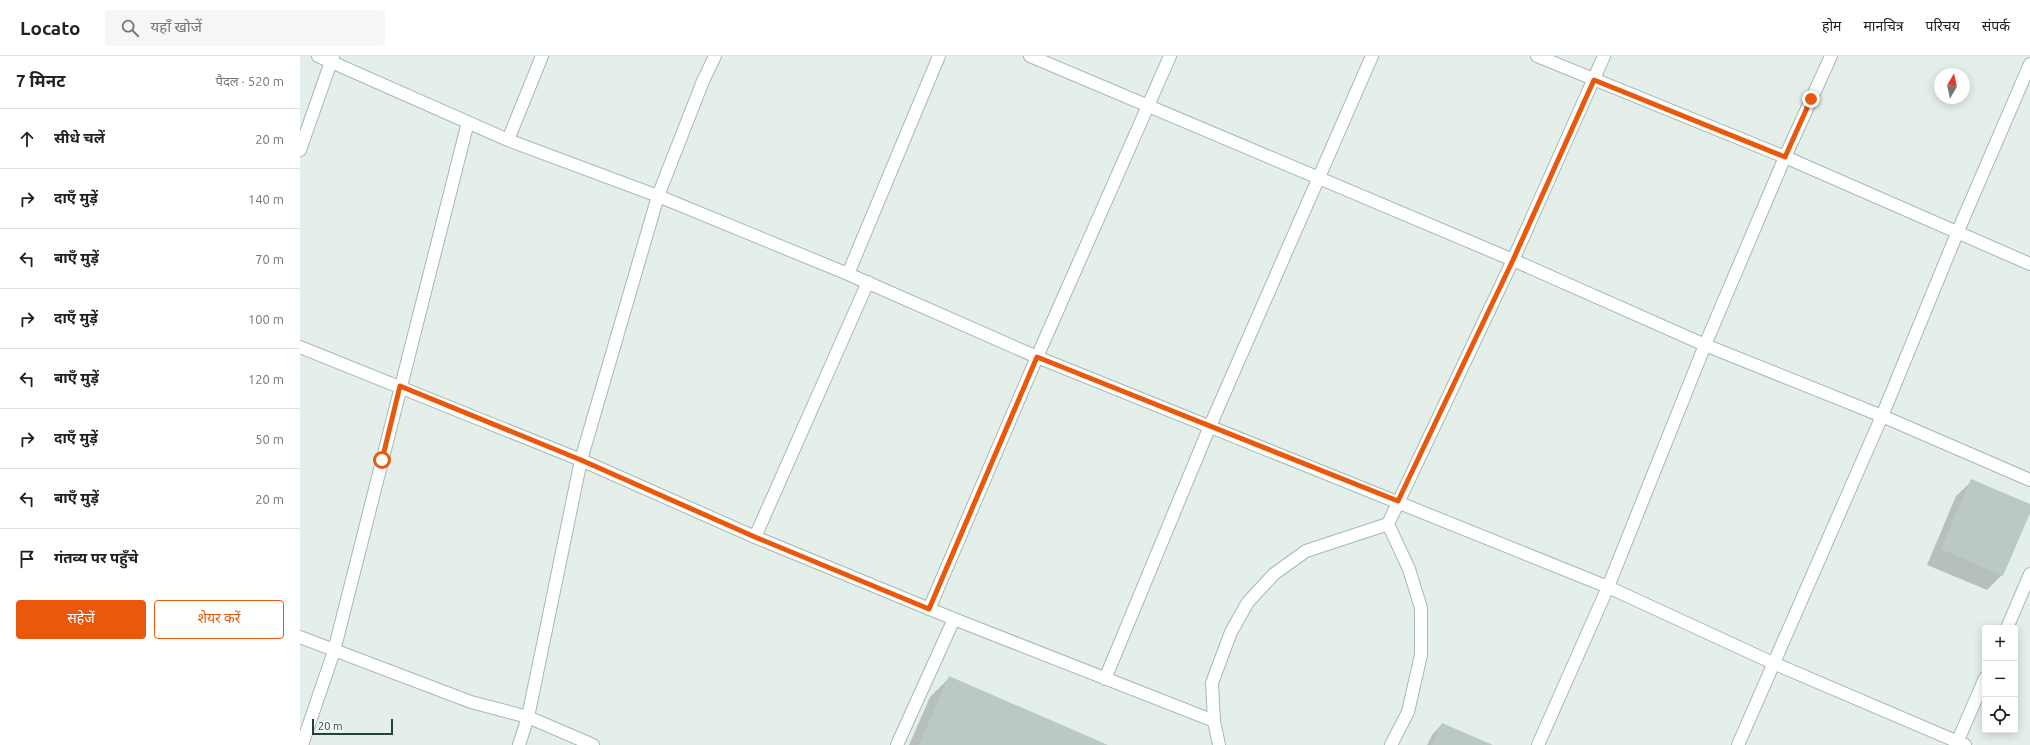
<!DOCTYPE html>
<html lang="hi">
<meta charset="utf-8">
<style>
body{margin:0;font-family:Ubuntu,"Noto Sans Devanagari",sans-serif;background:#f6f6f6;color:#222}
.controls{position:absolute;right:12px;bottom:12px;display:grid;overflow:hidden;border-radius:4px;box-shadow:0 2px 10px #0003}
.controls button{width:36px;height:36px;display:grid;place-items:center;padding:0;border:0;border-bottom:1px solid #e0e0e0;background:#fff;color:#222;font:20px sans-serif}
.compass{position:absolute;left:1634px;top:12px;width:36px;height:36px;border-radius:50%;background:#fff;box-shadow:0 2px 10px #0003;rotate:9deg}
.scale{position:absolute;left:12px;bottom:10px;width:81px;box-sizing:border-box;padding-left:4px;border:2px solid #22423a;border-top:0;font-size:11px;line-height:14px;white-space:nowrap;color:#22423a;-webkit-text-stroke:3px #f6fbf8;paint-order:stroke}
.stop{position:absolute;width:12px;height:12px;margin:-9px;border:3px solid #ea580c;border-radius:50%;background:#fff}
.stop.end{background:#ea580c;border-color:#fff;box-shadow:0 1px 4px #0008}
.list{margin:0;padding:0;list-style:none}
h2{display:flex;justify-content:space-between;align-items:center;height:52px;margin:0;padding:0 16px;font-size:17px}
h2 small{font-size:13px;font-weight:400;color:#767676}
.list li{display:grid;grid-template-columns:26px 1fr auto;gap:12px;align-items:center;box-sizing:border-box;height:60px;padding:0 16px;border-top:1px solid #e0e0e0}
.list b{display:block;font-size:15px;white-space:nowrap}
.list em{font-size:13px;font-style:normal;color:#767676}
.actions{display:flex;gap:8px;padding:12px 16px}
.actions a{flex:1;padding:9px 0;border:1px solid #ea580c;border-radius:4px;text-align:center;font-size:14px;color:#ea580c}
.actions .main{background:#ea580c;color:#fff}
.icon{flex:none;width:22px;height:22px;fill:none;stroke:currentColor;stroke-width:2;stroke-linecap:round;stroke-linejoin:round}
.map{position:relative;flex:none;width:1730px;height:689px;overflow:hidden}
header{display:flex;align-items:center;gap:24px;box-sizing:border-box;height:56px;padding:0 20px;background:#fff;border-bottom:1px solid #e0e0e0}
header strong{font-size:19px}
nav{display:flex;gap:22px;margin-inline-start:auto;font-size:14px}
.search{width:280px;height:36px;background:#f6f6f6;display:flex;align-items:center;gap:10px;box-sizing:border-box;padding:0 14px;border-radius:4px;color:#767676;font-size:15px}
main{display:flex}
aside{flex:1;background:#fff}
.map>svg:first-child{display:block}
</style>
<header>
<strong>Locato</strong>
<div class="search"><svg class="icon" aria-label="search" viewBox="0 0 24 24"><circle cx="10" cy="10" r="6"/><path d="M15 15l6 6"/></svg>यहाँ खोजें</div>
<nav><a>होम</a><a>मानचित्र</a><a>परिचय</a><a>संपर्क</a></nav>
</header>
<main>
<aside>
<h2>7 मिनट<small>पैदल · 520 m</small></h2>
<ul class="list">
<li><svg class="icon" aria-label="ahead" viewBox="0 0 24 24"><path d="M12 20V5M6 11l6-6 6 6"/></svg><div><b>सीधे चलें</b></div><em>20 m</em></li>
<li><svg class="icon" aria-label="right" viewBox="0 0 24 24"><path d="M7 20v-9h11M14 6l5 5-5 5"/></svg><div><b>दाएँ मुड़ें</b></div><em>140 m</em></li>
<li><svg class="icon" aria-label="left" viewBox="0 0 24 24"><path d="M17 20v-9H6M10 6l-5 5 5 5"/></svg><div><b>बाएँ मुड़ें</b></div><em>70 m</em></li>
<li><svg class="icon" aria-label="right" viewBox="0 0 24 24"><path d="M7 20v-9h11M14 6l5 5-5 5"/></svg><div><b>दाएँ मुड़ें</b></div><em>100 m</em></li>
<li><svg class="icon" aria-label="left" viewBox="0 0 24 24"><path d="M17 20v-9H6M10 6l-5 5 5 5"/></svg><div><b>बाएँ मुड़ें</b></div><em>120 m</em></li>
<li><svg class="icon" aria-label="right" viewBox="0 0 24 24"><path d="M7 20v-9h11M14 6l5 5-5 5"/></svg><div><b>दाएँ मुड़ें</b></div><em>50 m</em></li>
<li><svg class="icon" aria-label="left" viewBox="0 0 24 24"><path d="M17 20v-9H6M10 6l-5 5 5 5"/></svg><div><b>बाएँ मुड़ें</b></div><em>20 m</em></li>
<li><svg class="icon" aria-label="arrive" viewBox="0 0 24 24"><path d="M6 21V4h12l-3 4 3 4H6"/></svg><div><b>गंतव्य पर पहुँचे</b></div></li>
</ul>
<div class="actions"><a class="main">सहेजें</a><a>शेयर करें</a></div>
</aside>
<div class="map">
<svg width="1730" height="689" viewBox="0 0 1730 689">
<rect width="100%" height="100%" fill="#e5efea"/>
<!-- shadow -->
<path fill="#0003" d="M1672,425L1730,449V454L1702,519L1687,534L1627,509L1656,440Z
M649,622L806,689H609L630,641Z
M1142,668L1190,689H1127L1132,679Z"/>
<!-- building -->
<path fill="#bacac3" d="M1671,423L1730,448V457L1703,520L1641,493Z
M649,620L808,689H619Z
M1142,667L1193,689H1132Z"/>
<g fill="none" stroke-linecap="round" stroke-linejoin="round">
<defs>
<path id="street" d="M18,0L208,84L358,140L548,218L737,301L1308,531L1473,607L1665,689
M730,0L1213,204L1405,289L1582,360L1730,424
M1237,0L1485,101L1730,208
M208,84L242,0
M0,94L33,0
M548,218L639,0
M0,291L281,404L455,481L654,563L914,665
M455,481L568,226
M629,553L737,301L870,0
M1707,572L1730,518
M0,581L171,646L228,661L293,689
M805,623L910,370L1072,0
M2,689L34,595L168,66
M219,689L228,661L281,404L358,140L403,25L415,0
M597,689L654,563
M1238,689L1308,531L1405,289L1485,101L1531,0
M1438,689L1582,360L1658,175L1730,8
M1656,689L1685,622"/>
<path id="secondary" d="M1088,468L1109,513L1121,552V599L1108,656L1091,689
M919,689L914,665L912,627L931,576L948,546L974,518L1006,495L1088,468L1213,204L1304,0"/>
</defs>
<!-- street casing -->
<use href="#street" stroke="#a7b8b2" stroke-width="14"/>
<!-- secondary casing -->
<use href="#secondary" stroke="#a2bbb3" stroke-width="14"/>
<!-- street -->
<use href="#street" stroke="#fff" stroke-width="12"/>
<!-- secondary -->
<use href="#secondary" stroke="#fff" stroke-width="12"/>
</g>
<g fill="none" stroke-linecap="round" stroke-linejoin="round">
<!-- route -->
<path stroke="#ea580c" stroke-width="5" d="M82,404L100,330L281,404L455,481L629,553L737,301L1098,445L1213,204L1294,24L1485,101L1511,43"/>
</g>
</svg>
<div class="controls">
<button>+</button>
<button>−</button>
<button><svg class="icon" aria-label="locate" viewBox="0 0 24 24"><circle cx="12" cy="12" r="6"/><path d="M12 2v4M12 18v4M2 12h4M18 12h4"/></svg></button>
</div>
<svg class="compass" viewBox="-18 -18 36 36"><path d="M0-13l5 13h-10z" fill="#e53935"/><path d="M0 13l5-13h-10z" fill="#767676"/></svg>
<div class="scale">20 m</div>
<div class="stop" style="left:82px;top:404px"></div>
<div class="stop end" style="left:1511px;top:43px"></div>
</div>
</main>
